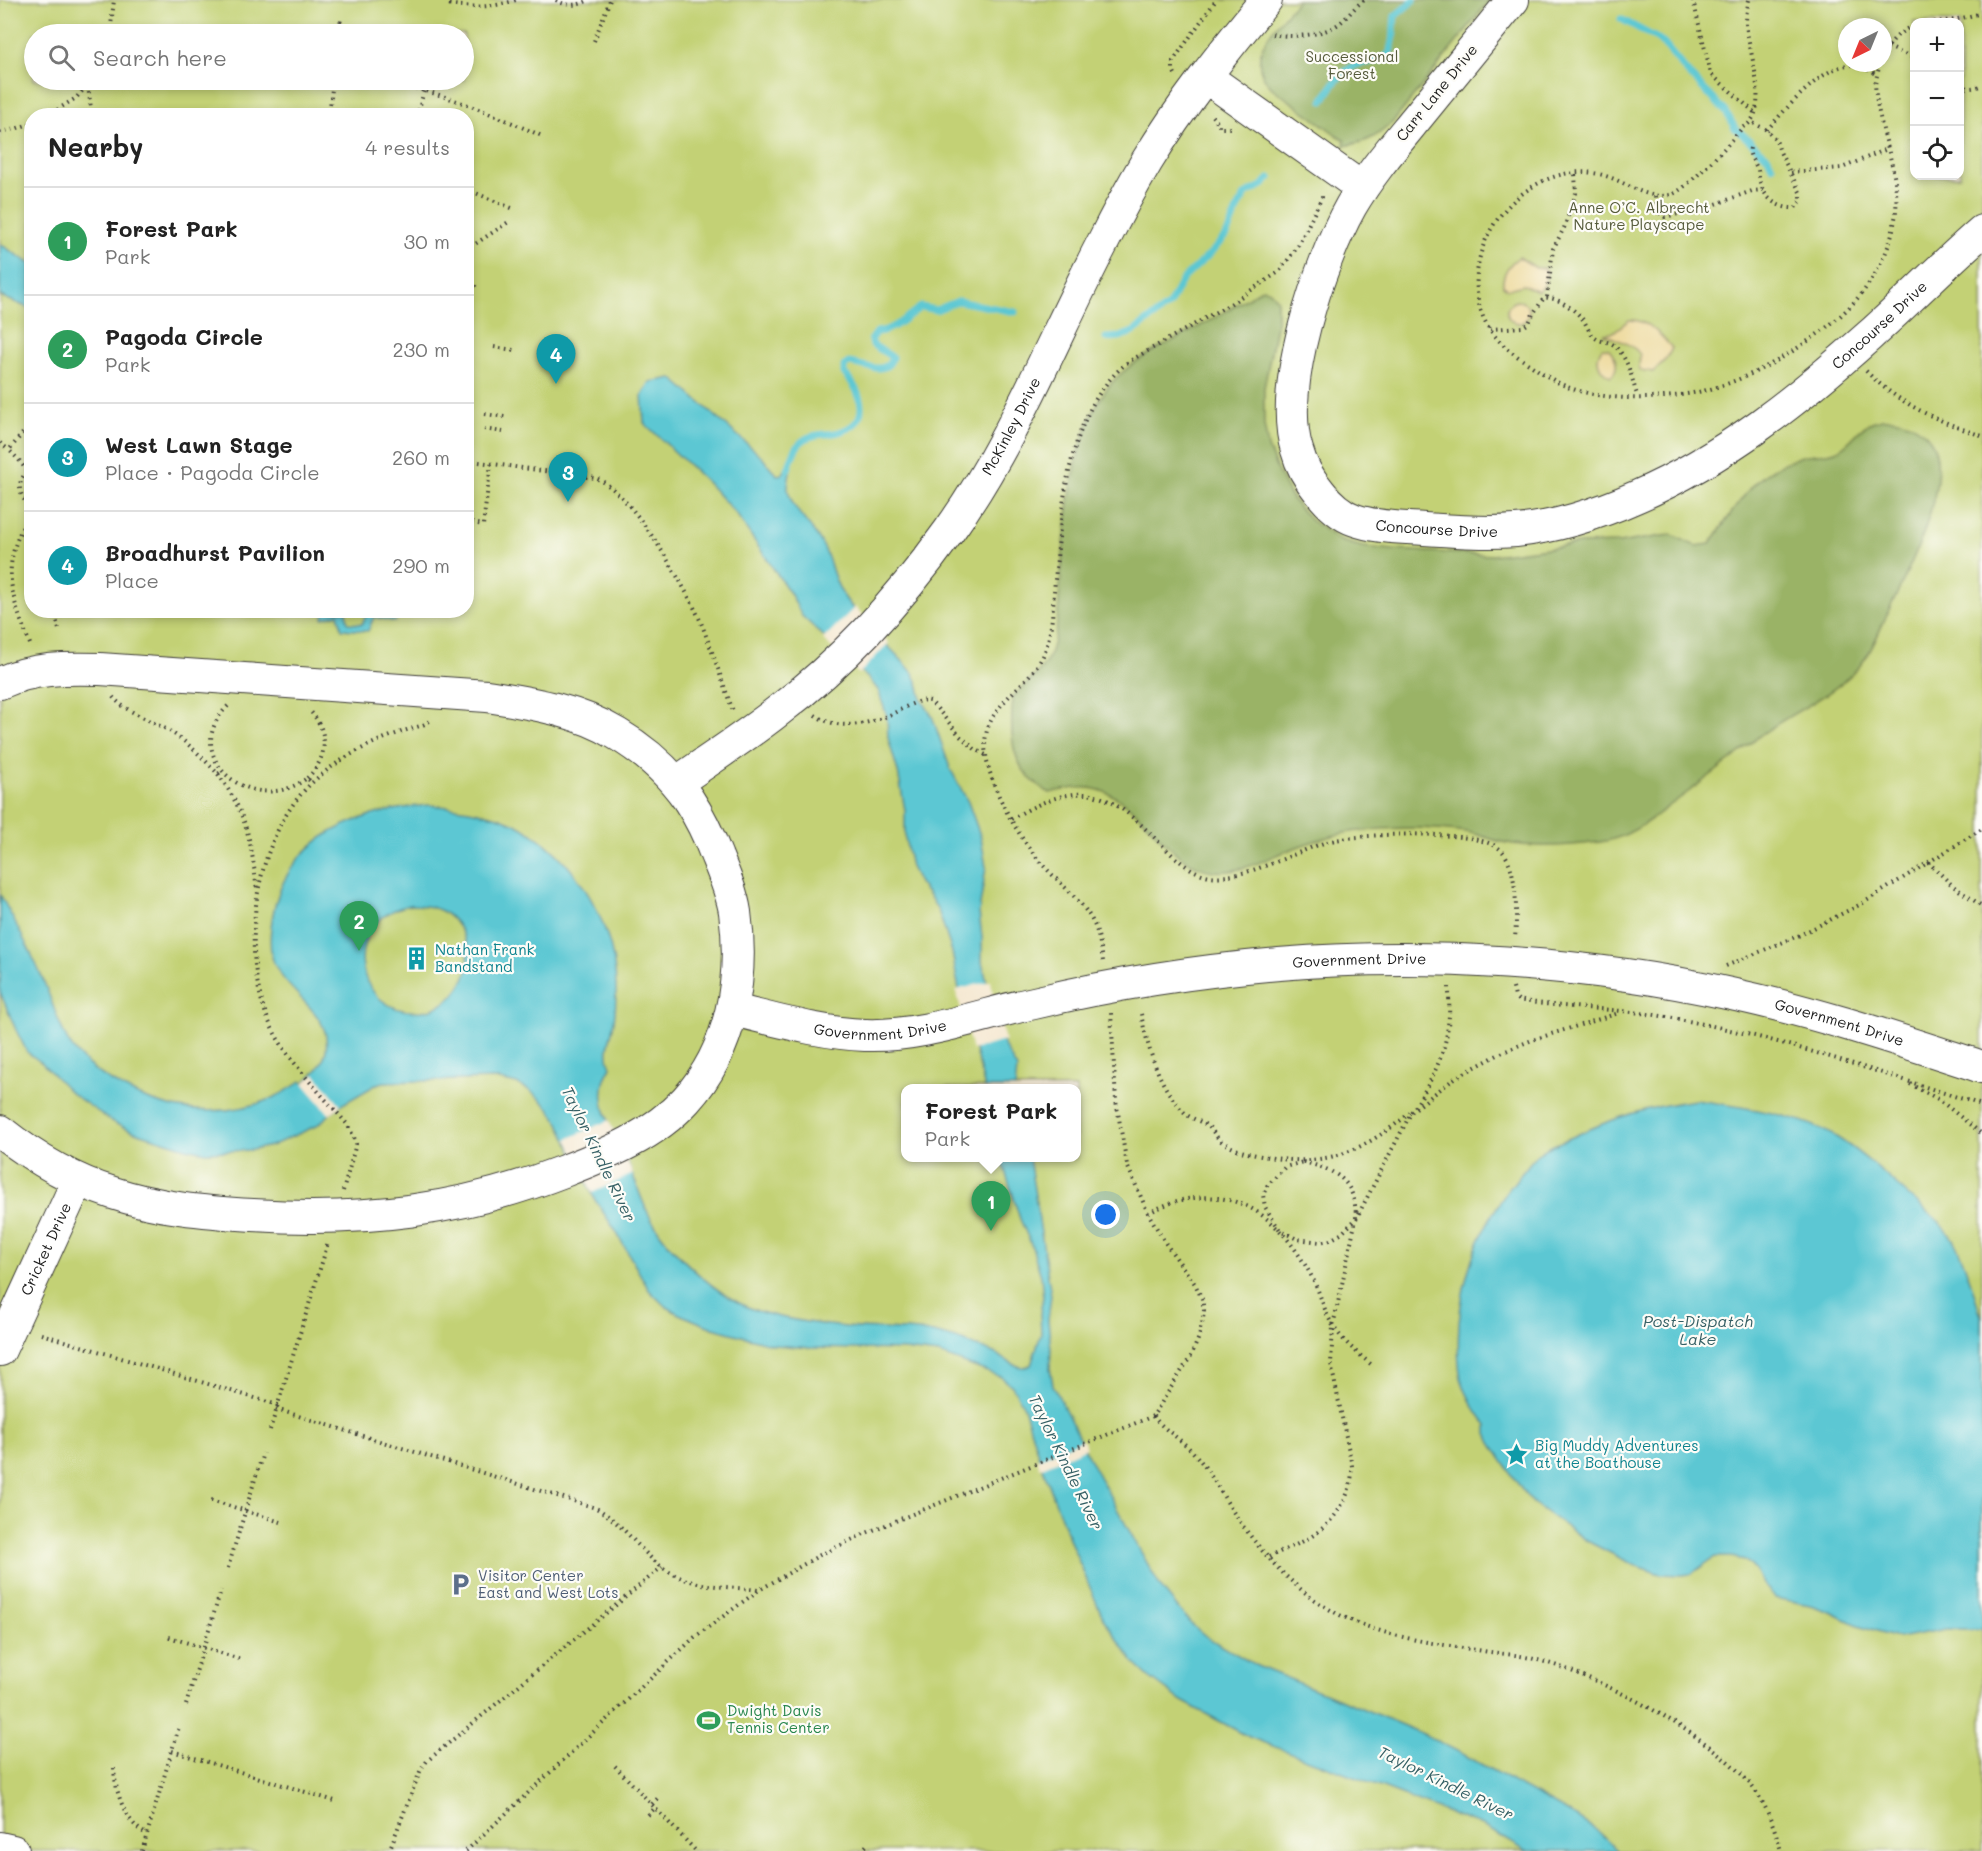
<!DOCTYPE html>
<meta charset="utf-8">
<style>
body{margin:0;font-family:Mali,sans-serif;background:#f2f2f2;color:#222}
.controls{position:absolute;right:18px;top:18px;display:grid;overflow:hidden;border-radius:12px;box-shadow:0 3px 9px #0003}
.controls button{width:54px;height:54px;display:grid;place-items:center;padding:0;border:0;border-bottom:2px solid #e0e0e0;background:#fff;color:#222;font:30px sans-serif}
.compass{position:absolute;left:1838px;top:18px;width:54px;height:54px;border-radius:50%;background:#fff;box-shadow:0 3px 9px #0003;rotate:223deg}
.you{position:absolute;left:1106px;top:1215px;width:21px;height:21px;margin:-15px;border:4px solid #fff;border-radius:50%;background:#1a73e8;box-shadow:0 0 0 9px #1a73e833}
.badge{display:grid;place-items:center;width:39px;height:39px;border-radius:50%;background:#d93025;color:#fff;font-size:20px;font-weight:700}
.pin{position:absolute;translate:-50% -50px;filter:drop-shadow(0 2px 3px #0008)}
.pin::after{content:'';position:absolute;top:32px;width:21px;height:18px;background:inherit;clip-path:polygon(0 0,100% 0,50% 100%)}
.popup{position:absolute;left:901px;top:1084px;width:180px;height:78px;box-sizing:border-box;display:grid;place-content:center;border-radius:12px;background:#fff;filter:drop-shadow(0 2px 4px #0005);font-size:20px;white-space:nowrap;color:#767676}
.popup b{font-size:22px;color:#222}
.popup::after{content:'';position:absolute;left:50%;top:100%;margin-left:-12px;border:12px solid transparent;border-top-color:#fff}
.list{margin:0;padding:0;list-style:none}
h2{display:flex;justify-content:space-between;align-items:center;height:78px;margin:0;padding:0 24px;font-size:26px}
h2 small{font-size:20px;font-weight:400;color:#767676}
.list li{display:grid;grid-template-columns:39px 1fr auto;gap:18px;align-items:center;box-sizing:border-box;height:108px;padding:0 24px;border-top:2px solid #e0e0e0}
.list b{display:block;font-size:22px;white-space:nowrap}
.list p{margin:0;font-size:20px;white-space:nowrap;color:#767676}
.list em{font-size:20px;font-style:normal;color:#767676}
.icon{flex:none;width:33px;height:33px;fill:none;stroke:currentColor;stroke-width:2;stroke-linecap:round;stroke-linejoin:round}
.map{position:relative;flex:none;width:1982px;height:1851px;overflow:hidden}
.search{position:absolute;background:#fff;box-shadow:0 3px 9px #0003;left:24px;top:24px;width:450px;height:66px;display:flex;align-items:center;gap:15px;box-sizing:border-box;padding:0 21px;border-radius:33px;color:#767676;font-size:22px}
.panel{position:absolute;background:#fff;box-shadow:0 3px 9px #0003;left:24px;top:108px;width:450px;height:510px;border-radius:24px}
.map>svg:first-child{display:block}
</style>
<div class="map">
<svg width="1982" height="1851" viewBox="0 0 1982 1851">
<rect width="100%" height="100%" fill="#fdfcf7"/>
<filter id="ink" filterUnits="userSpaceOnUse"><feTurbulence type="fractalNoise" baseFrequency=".0167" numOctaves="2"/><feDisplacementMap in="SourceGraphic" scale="12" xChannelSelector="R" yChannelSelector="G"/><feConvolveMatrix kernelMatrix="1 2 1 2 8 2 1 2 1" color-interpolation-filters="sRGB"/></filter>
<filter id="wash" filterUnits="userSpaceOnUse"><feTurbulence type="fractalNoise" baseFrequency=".008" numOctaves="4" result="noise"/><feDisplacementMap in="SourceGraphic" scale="24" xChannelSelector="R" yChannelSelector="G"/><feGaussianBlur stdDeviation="1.35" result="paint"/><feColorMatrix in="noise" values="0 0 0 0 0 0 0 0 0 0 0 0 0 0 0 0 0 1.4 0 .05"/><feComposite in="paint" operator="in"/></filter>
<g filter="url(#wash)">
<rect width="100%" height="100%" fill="#f5e8d1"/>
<!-- green -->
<path fill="#c3d174" stroke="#707648" stroke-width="1.5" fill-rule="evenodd" d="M0,0H1982V1851H0ZM1914,22H1960V176H1914ZM1847,27H1883V63H1847ZM34,34H464V80H34ZM32,116H466V610H32ZM906,1088H1076V1158H906Z"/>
<!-- forest -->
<path fill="#9ab366" stroke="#5b6841" stroke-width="1.5" d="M1298,0H1490L1394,121C1375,138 1370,141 1344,146L1345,141L1272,88C1240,56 1277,26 1298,0Z
M1263,288L1270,291L1277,299V321L1264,388V425L1268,447L1277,470L1289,494L1299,508L1312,521L1341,541L1363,547L1393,550L1492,555L1580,544L1619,543L1662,536L1672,535L1696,546L1710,544C1737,507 1752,472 1799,457C1811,453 1825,455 1835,451C1848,447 1856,431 1868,424C1888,412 1919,422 1931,441C1955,479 1907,574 1889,610C1879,631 1871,656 1854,672C1826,699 1796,710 1765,732C1753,740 1743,750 1732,759C1711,775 1690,791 1669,806C1648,822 1626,839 1600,842C1570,846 1536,848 1507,843C1493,841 1480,834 1466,832C1431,827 1393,827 1358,831C1334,834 1312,841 1289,850C1266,859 1240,874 1214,871C1165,865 1146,803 1099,790C1083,785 1066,789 1050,793C1009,771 1010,738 1013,697C1024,686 1037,676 1045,664C1058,643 1058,612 1060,588C1065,528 1071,434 1109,386C1130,360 1164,346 1193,330C1217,317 1240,303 1263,288Z"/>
<!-- sand -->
<path fill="#eeda9e" stroke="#857b5d" stroke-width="1.5" d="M1519,257L1536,268H1545L1547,271L1544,286L1539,291L1523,285L1508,289L1503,286C1502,274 1509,264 1519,257Z
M1507 312a11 11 0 1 1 22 0a11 11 0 1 1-22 0Z
M1629,320C1647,319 1661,335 1672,348L1667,358L1653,372L1640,370C1638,364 1640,362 1640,356C1639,346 1611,337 1603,334L1612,333Z
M1602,348L1609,349C1616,357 1620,367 1611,376C1599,372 1594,359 1602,348Z"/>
<!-- water -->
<path fill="#5bc7d3" stroke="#3c7278" stroke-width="1.5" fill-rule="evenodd" d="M0,244L31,264V309L0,296Z
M672,378L760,455L777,475L782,474L791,463C791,472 787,482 788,490C792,511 813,526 822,544C831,560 833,580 843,595C862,624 891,646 913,673L918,683L922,700L932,716L950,768L968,802L981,838L986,867L979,912L982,937V962L1002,1042L1017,1069L1015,1088H985L959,990L952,952L939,913L932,900L919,883L911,867L905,838V810L898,772L888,738L887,716L878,690L870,680L802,616L790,593L737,515L707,482L644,423L642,396L650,382Z
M324,611H346L348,623L362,624L368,611H400L395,622L374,617L368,631L342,629L338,614L323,618Z
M429,805C453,807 477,810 501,818C566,841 615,918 616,986C616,1000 616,1014 613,1027C610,1042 604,1053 611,1067C591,1097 611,1127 625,1156C635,1177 640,1199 651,1219C671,1253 715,1294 752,1309C779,1319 817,1324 846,1327C875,1330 905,1328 933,1333C953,1337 975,1345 994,1353C1002,1357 1009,1363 1018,1366C1023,1368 1026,1367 1031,1365L1041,1334L1040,1313L1043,1297L1041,1276L1031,1244L1020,1219L1001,1158H1029L1051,1295L1048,1320L1051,1349L1050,1368L1053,1385L1091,1462L1160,1586L1190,1623L1208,1638L1257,1666L1347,1702L1421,1733L1459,1752L1573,1815L1599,1832L1619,1851H1526L1485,1827L1249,1737L1182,1701L1149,1677L1134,1663L1104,1620L1070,1541L1039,1458L1024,1407L1012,1386L1001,1377L939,1354L904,1350L810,1348L774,1345L713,1328L679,1314L665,1306L649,1290L615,1230L595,1200L559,1123L549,1108L540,1099L529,1090L517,1084L495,1079L385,1082L379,1083L341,1105L316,1126L271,1146L252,1150L206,1152L186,1148L135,1132L116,1124L71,1093L42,1063L27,1052L16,1030L0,992V894C14,921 29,947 41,975C51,997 57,1022 69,1043C80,1060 96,1072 113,1082C171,1118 245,1123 301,1081L303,1083C318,1071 329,1058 326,1037C323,1010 286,991 274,963C268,948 270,930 273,914C288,836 359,811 429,805ZM410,905C421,905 432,906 442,911C468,927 476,962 460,987C451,1000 438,1009 422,1011C353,1017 337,921 410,905Z
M1696,1100C1737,1106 1798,1114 1833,1135C1861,1152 1885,1175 1909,1196C1925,1210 1943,1222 1954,1241C1967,1266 1974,1293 1982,1319V1629H1946L1899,1638L1855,1624L1833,1613L1810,1605L1775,1598L1764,1586L1757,1572L1745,1560L1731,1557H1715L1691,1574L1681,1575L1660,1574L1634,1565L1587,1541L1533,1503L1524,1493L1491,1443L1487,1434V1426C1476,1412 1466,1395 1461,1378C1457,1361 1458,1341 1459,1324C1463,1268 1484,1218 1520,1175C1526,1169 1531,1160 1538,1154C1546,1147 1560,1142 1570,1138C1612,1118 1650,1106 1696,1100Z"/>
<!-- pier -->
<path fill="#f5e8d1" d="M855,607L889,643L859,674L823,639Z
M990,981L1005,1041L972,1050L956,990Z
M315,1074L341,1105L330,1115L303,1083Z
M609,1120L633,1174L592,1193L567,1139Z
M1083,1439L1087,1448L1040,1468L1037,1459Z"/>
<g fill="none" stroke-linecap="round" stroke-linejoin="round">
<!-- stream -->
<path stroke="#5bc7d3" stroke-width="7" d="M1621,19L1658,39L1664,44L1686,71L1726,112L1735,128L1768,157L1772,166
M1323,101C1330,88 1340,73 1354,66C1366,60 1386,65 1391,49C1395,40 1393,27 1395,16L1414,0
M1106,338L1120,337L1133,332L1169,305L1183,279L1211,253L1227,234L1239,205L1246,194L1263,185L1270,178
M788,469C793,457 794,445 807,438C816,433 829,435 839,432C873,422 862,392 844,373V366L849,363C861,364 888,377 892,357L873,345L871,340L877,332C895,330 906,317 921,307L936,310L958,301L1015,312"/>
</g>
</g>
<g filter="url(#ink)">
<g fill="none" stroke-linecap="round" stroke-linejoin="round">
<defs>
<g id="minor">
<path id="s1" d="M1513,0C1480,40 1448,80 1415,120C1393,147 1369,175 1351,206C1320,261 1277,388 1297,450C1301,465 1309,479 1319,491C1328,503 1341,515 1355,520C1372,526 1391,527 1408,528C1444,530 1480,534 1516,531C1557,527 1600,513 1638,496C1723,459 1800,398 1869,336C1907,302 1943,265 1982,231"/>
<path d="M1206,77L1362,188"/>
<path d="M0,683C31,668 66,668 100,669L487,696C531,703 578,710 617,734C644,750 670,773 688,799C700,817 709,836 717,857C724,874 732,893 735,912C744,979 732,1049 686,1100C654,1135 608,1154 564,1171C461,1211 363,1222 253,1215C205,1212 158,1208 113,1193C71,1180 34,1158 0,1131"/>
<path id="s2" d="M676,783C710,759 745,737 778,711C844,661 901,598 949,531C1013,442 1052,340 1102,244C1116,216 1131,188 1147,161C1182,104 1224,51 1266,0"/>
<path id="s3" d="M733,1010C776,1020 820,1033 865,1035C922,1037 979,1015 1034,1003C1114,984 1197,971 1279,964C1426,952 1587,962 1731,994C1816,1012 1899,1040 1982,1067"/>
<path id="s4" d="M0,1350L78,1180"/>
<path d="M0,1848L13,1851"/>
</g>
</defs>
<!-- minor casing -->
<use href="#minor" stroke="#3d3b37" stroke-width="34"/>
<!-- path -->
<path stroke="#3d3b37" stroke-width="4" stroke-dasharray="1.5 4.5" stroke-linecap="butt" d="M448,0L447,4C472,8 492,8 516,0
M556,0C567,7 578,6 589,0
M1693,0L1711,74L1754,112
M1749,0C1747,8 1746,16 1746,24C1748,48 1768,102 1750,122C1748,125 1744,126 1742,128C1731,142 1686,191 1670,195C1646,200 1628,183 1606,176C1560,161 1510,192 1489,233C1474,261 1471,300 1489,328C1499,344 1516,356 1532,366C1545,375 1558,384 1573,389C1609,401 1656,400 1693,393C1736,385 1779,362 1815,336C1856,307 1887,270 1895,219C1902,177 1881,136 1876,95L1875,84L1880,63
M1934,22L1954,20L1982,13
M110,34L114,0
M339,34L341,17
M439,34V33
M1272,34C1292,38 1320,36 1337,25C1348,18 1354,6 1365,0
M594,41L610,0
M1888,47L1914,58
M1883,56C1889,43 1900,30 1914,26
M1175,74L1173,70V61L1216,0
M374,80C433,88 488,112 542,136
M1960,85C1967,90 1975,88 1982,85
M88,86L92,116
M47,116L76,98L92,80
M329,116L333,80
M417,116L427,80
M1212,116L1219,124V128H1230
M1767,130C1784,111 1824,64 1851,65C1861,66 1869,70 1877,75
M0,132L15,129L32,123
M1750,148C1748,157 1755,162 1758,170C1759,175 1759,180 1761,185C1766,200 1780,209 1795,208L1801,201V194L1780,152L1776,140L1767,130L1751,122
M1791,172L1842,168L1887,149
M466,189L514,209
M1655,196L1658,212L1665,217L1702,209L1752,191L1763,190
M466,250L510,221
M466,278L479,290
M1547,297L1553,249L1564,228L1576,193L1575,173
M1490,329L1523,327L1529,323L1533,314L1544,298C1557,296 1576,310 1584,321C1587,326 1589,332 1594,337C1604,345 1610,337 1621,353C1631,367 1632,382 1638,397
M494,347L514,350
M1866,371C1899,405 1939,421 1982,436
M485,414L505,417
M484,429L503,432
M0,443L9,450
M479,462L595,478C630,489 685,586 700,620C712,650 722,681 733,711
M32,468C16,478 16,496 32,507
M27,471L19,460L9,450L32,422
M575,475L578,459
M472,523L483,525L491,464
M58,610L56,619L60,633
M30,644C8,589 0,563 32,510
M113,697C124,711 153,721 169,731C188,742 203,758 218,774L222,771
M228,706C177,755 252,820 307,778L312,783
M815,715C839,732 870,724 894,713C903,708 914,702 925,700L930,701L935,706L960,736L976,750L986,755
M218,774C248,816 251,841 257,891
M307,778C329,758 329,730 309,710
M1011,819C1083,777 1106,789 1161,844C1175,858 1191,873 1210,876C1242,881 1295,852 1327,842C1358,833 1479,828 1501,850C1518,866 1517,916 1515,938
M1928,862L1953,886L1982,906
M1103,961C1101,948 1099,934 1093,922C1081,899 1059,883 1042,864C1019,838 991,790 986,755C977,705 1035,686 1046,648C1053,626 1053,602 1055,580C1062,507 1067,410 1128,362L1230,304L1279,272L1298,246L1322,197V193
M1726,966L1800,935L1863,903L1982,829
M1513,988L1515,997L1518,1000C1567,1009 1618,1008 1667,1017C1775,1036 1878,1072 1982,1105
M1141,1014C1148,1049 1159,1088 1185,1113C1192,1120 1202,1121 1209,1127C1214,1132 1217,1139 1224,1143C1237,1151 1253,1155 1268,1157C1328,1168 1364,1150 1410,1113
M1910,1084L1938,1099L1982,1134
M1415,1107C1431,1081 1445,1056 1448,1025C1450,1012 1449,1000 1449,987
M1303,1162C1337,1170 1356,1181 1356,1219L1341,1234L1330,1240L1320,1242L1297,1239L1280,1230L1265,1207L1263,1195L1267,1186L1285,1167Z
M343,1191L356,1144L354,1137L347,1124C321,1093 289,1063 271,1026C237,954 254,833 315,780C339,759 369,743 399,733C407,729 416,728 425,724L431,720
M1148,1213C1159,1208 1170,1202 1182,1200C1247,1186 1287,1228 1314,1281C1321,1296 1325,1314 1334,1327C1344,1343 1359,1354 1373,1366
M41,1334L278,1405
M276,1409L596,1508C618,1520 632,1540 650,1557C683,1589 716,1585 758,1590
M1153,1416C1163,1429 1178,1437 1190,1449C1209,1468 1221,1494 1236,1516C1262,1554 1295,1591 1336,1613C1383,1638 1438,1644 1490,1652C1504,1654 1520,1655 1534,1659C1598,1675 1715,1736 1754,1789C1768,1808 1775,1829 1781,1851
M270,1430L328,1243
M211,1500L281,1522
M1269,1557C1285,1549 1304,1543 1319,1531C1339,1516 1353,1491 1352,1466L1331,1364L1333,1326L1356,1219L1412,1111L1455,1078L1503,1052L1532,1040L1619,1013
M228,1568L263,1453
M169,1637L240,1659
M186,1705L221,1590
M172,1751L338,1802
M615,1766L696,1851
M114,1768C115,1791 125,1824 147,1834
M652,1804L658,1798
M648,1815L655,1808
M142,1851L179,1727
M389,1851L421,1769L427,1761L662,1567
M466,1851L695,1637L759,1590L820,1555L866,1533L1153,1416L1191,1356L1199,1337L1203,1319L1204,1310L1202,1299L1195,1284L1166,1244L1148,1213L1127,1165L1116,1101L1111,1013
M861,1851L869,1843"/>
<!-- minor -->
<use href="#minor" stroke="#fff" stroke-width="32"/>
</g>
</g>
<!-- icons -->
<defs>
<symbol id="building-bare" viewBox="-9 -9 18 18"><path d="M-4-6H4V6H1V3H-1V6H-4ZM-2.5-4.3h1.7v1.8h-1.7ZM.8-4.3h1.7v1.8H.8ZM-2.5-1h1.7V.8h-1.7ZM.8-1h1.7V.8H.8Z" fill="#0f9aa8" stroke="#fdfcf7" stroke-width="2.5" paint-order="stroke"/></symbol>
<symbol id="sight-bare" viewBox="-9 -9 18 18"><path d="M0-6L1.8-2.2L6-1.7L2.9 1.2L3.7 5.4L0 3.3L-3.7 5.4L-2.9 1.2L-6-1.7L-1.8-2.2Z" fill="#0f9aa8" stroke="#fdfcf7" stroke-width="2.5" paint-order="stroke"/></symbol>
<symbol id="parking-bare" viewBox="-9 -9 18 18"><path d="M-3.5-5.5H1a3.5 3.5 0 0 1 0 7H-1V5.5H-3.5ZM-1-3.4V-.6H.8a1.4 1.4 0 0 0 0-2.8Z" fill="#5c6f8a" stroke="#fdfcf7" stroke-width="2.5" paint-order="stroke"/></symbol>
<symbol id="stadium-bare" viewBox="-9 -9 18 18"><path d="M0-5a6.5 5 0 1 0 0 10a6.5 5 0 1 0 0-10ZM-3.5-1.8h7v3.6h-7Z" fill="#2e9e5b" stroke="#fdfcf7" stroke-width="2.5" paint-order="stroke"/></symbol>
</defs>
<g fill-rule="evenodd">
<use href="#building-bare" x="400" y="942" width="33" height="33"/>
<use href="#sight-bare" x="1500" y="1438" width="33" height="33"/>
<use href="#parking-bare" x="444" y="1568" width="33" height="33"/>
<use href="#stadium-bare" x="692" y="1704" width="33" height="33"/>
</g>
<g text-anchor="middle" stroke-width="4.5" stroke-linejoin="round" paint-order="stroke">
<!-- park labels -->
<g font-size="15" fill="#565b3b" stroke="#fdfcf7">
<text x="1352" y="62">Successional<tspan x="1352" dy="17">Forest</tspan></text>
<text x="1639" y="213">Anne O’C. Albrecht<tspan x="1639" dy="17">Nature Playscape</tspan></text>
</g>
<!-- street labels -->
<g font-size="15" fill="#1c1c1c" stroke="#fdfcf7">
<text transform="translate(1437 93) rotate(-51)" y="5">Carr Lane Drive</text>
<text dy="5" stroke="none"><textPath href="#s1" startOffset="1197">Concourse Drive</textPath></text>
<text dy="5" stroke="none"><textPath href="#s2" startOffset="496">McKinley Drive</textPath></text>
<text dy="5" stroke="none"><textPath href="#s1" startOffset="693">Concourse Drive</textPath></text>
<text dy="5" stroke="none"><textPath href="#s3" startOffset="636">Government Drive</textPath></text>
<text dy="5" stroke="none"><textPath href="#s3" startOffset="1122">Government Drive</textPath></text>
<text dy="5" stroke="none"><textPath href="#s3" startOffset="150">Government Drive</textPath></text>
<text dy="5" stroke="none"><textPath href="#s4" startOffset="111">Cricket Drive</textPath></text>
</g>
<!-- culture labels -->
<g font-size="15" fill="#0d838f" stroke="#fdfcf7" text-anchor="start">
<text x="435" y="955">Nathan Frank<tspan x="435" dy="17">Bandstand</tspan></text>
<text x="1535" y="1451">Big Muddy Adventures<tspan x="1535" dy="17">at the Boathouse</tspan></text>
</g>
<!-- service labels -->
<g font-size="15" fill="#4e5e75" stroke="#fdfcf7" text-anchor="start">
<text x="478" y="1581">Visitor Center<tspan x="478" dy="17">East and West Lots</tspan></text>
</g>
<!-- leisure labels -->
<g font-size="15" fill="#27864d" stroke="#fdfcf7" text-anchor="start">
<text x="727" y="1716">Dwight Davis<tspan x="727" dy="17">Tennis Center</tspan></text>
</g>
<!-- water labels -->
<g font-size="16" font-style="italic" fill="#356065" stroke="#fdfcf7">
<text transform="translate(599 1154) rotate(64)" y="6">Taylor Kindle River</text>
<text x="1698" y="1327">Post-Dispatch<tspan x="1698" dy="18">Lake</tspan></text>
<text transform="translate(1066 1462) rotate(64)" y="6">Taylor Kindle River</text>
<text transform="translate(1446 1783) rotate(26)" y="6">Taylor Kindle River</text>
</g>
</g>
</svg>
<div class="controls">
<button>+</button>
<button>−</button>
<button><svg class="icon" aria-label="locate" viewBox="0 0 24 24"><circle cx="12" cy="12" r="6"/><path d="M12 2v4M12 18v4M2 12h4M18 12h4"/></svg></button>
</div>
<svg class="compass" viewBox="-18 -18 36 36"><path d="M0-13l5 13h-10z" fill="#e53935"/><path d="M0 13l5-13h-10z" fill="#767676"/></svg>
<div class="you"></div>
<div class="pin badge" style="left:991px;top:1231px;background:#2e9e5b">1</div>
<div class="popup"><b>Forest Park</b>Park</div>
<div class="pin badge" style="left:359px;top:951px;background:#2e9e5b">2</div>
<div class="pin badge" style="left:568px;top:502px;background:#0f9aa8">3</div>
<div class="pin badge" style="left:556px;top:384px;background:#0f9aa8">4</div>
<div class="search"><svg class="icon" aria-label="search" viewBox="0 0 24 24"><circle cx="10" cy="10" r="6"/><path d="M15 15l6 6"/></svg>Search here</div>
<section class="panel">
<h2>Nearby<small>4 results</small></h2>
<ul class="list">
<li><span class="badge" style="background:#2e9e5b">1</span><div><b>Forest Park</b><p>Park</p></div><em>30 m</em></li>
<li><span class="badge" style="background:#2e9e5b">2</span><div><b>Pagoda Circle</b><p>Park</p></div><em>230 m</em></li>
<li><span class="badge" style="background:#0f9aa8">3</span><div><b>West Lawn Stage</b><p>Place · Pagoda Circle</p></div><em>260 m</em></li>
<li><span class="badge" style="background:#0f9aa8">4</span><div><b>Broadhurst Pavilion</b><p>Place</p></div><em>290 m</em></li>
</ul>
</section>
</div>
